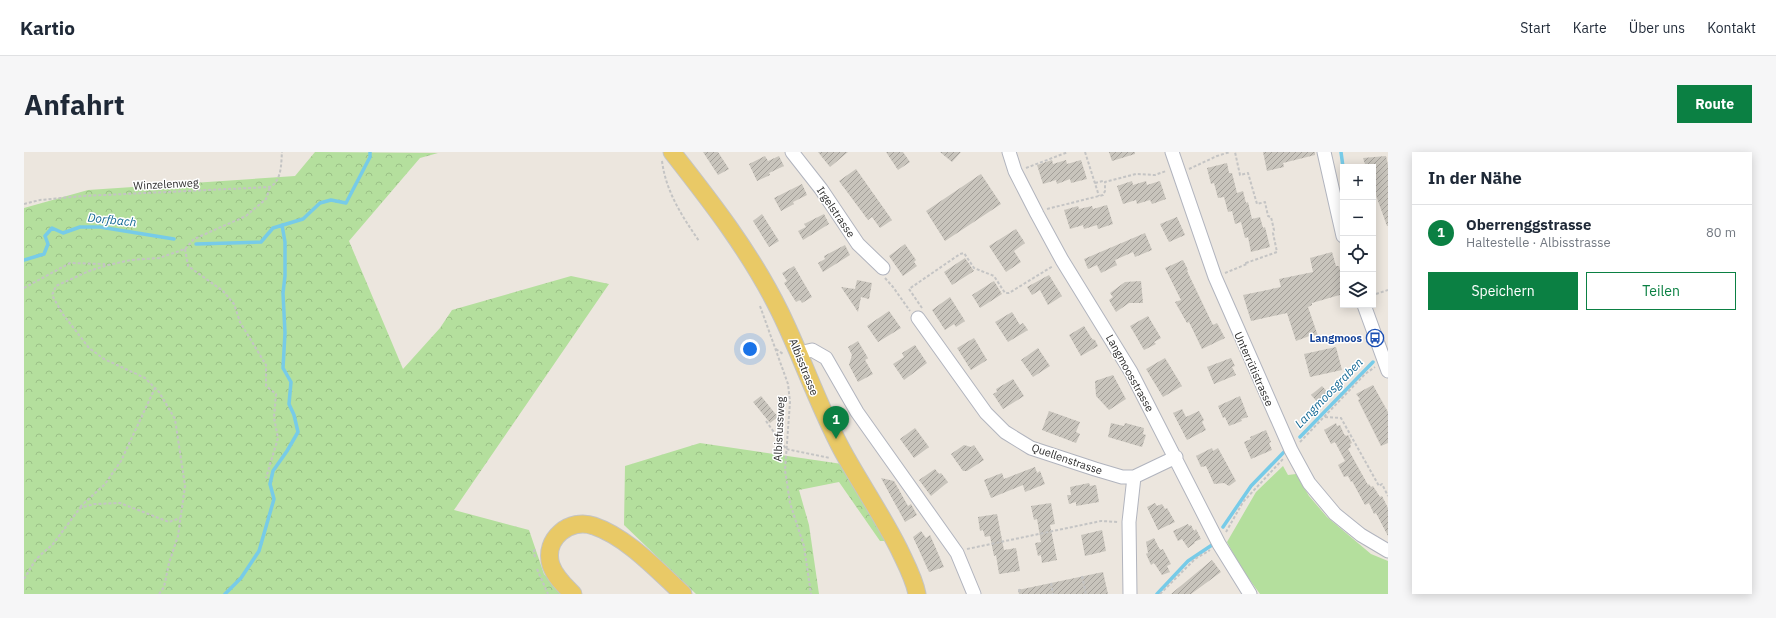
<!DOCTYPE html>
<html lang="de">
<meta charset="utf-8">
<style>
body{margin:0;font-family:"IBM Plex Sans",sans-serif;background:#f6f6f7;color:#1f2937}
.controls{position:absolute;right:12px;top:12px;display:grid;overflow:hidden;border-radius:0px;box-shadow:0 2px 10px #0003}
.controls button{width:36px;height:36px;display:grid;place-items:center;padding:0;border:0;border-bottom:1px solid #e0e1e3;background:#fff;color:#1f2937;font:20px sans-serif}
.you{position:absolute;left:726px;top:197px;width:14px;height:14px;margin:-10px;border:3px solid #fff;border-radius:50%;background:#1a73e8;box-shadow:0 0 0 6px #1a73e833}
.badge{display:grid;place-items:center;width:26px;height:26px;border-radius:50%;background:#0b8043;color:#fff;font-size:13px;font-weight:700}
.pin{position:absolute;translate:-50% -33px;filter:drop-shadow(0 1px 2px #0008)}
.pin::after{content:'';position:absolute;top:21px;width:14px;height:12px;background:inherit;clip-path:polygon(0 0,100% 0,50% 100%)}
.list{margin:0;padding:0;list-style:none}
h2{display:flex;justify-content:space-between;align-items:center;height:52px;margin:0;padding:0 16px;font-size:17px}
h2 small{font-size:13px;font-weight:400;color:#747a83}
.list li{display:grid;grid-template-columns:26px 1fr auto;gap:12px;align-items:center;box-sizing:border-box;height:56px;padding:0 16px;border-top:1px solid #e0e1e3}
.list b{display:block;font-size:15px;white-space:nowrap}
.list p{margin:0;font-size:13px;white-space:nowrap;color:#747a83}
.list em{font-size:13px;font-style:normal;color:#747a83}
.actions{display:flex;gap:8px;padding:12px 16px}
.actions a{flex:1;padding:9px 0;border:1px solid #0b8043;border-radius:0px;text-align:center;font-size:14px;color:#0b8043}
.actions .main{background:#0b8043;color:#fff}
.icon{flex:none;width:22px;height:22px;fill:none;stroke:currentColor;stroke-width:2;stroke-linecap:round;stroke-linejoin:round}
.map{position:relative;flex:none;width:1364px;height:442px;overflow:hidden;border-radius:0px}
header{display:flex;align-items:center;gap:24px;box-sizing:border-box;height:56px;padding:0 20px;background:#fff;border-bottom:1px solid #e0e1e3}
header strong{font-size:19px}
nav{display:flex;gap:22px;margin-inline-start:auto;font-size:14px}
.intro{display:flex;align-items:center;justify-content:space-between;box-sizing:border-box;height:96px;padding:0 24px}
h1{margin:0;font-size:28px}
.button{padding:10px 18px;border-radius:0px;background:#0b8043;color:#fff;font-size:14px;font-weight:700}
main{display:flex;gap:24px;padding:0 24px}
aside{flex:1;background:#fff;border-radius:0px;box-shadow:0 2px 10px #0003}
.map>svg:first-child{display:block}
</style>
<header>
<strong>Kartio</strong>
<nav><a>Start</a><a>Karte</a><a>Über uns</a><a>Kontakt</a></nav>
</header>
<div class="intro"><h1>Anfahrt</h1><a class="button">Route</a></div>
<main>
<div class="map">
<svg width="1364" height="442" viewBox="0 0 1364 442">
<defs>
<pattern id="forest-crowns" width="20" height="18" patternUnits="userSpaceOnUse"><rect width="20" height="18" fill="#b4df9d"/><path d="M2 6a3 3 0 1 1 6 0M12 15a3 3 0 1 1 6 0" fill="none" stroke="#9bc087"/></pattern>
<pattern id="building-hatch" width="6" height="6" patternUnits="userSpaceOnUse"><rect width="6" height="6" fill="#c8c4bc"/><path d="M-1 1l2-2M0 6l6-6M5 7l2-2" fill="none" stroke="#a39f99"/></pattern>
</defs>
<rect width="100%" height="100%" fill="#ece6de"/>
<!-- grass -->
<path fill="#b4df9d" d="M1259,314L1264,323L1272,322L1285,344L1303,365L1347,402L1364,409V442H1236L1217,416L1203,390L1232,340Z"/>
<!-- forest -->
<path fill="url(#forest-crowns)" d="M291,0L414,1L396,6L325,89L379,217L416,176L428,158L547,124L585,132L430,358L505,378L520,422L539,442H0V56L64,38L271,24Z
M676,291L818,312L864,389H856L815,330L775,338L785,373L795,442H672L600,373L601,314Z"/>
<g fill="none" stroke-linecap="round" stroke-linejoin="round">
<!-- stream -->
<path stroke="#77cbe8" stroke-width="3.5" d="M1317,0L1319,15
M172,92L237,90L249,76L279,67L296,51L307,48L322,51L346,5V0
M0,108L20,102L24,92L21,84L28,76L39,81L56,75H76L150,87
M1276,285L1349,210
M1199,375L1227,334L1260,300
M201,442L217,426L235,399L250,347L246,332L249,319L263,299L274,280L270,263L265,252L267,230L259,216L261,181L259,141L261,124V90L258,73
M1133,442L1164,409L1188,393"/>
</g>
<!-- building -->
<path fill="url(#building-hatch)" d="M679,0H694L705,17L694,23Z
M794,0H824L806,15Z
M862,0H879L886,10L874,18Z
M916,0H937L928,10Z
M1085,0H1111V2L1088,9Z
M1239,0H1291V3L1259,11L1260,15L1243,19Z
M741,4L744,9L755,4L760,14L745,21L746,23L733,29L725,12Z
M1362,4L1364,13V74H1363L1349,35V15H1342L1339,6Z
M1028,8L1029,12L1042,8L1043,12L1057,8L1063,27L1047,31L1046,27L1033,32L1032,28L1019,32L1013,13Z
M1203,11L1205,21H1208L1213,41L1219,39L1222,51L1224,50L1228,67L1236,65L1239,76L1241,75L1246,95L1227,100L1224,85L1221,86L1217,70L1211,72L1208,59L1204,60L1200,45L1194,46L1190,31L1187,32L1183,16Z
M832,17L868,68L856,76L848,65L844,68L815,29Z
M957,22L977,52L921,89L902,59Z
M1108,29L1109,33L1122,29L1123,33L1136,29L1142,47L1128,52L1126,48L1113,52L1112,48L1099,52L1093,34Z
M778,32L783,43L769,50L770,52L757,59L750,46Z
M1083,53L1089,72L1074,77L1073,73L1060,77L1059,73L1046,77L1040,58L1054,54L1055,57L1068,54L1069,57Z
M738,62L755,89L745,95L729,69Z
M800,62L805,72L779,88L774,79L782,75L780,72Z
M1153,65L1161,83L1145,90L1136,72Z
M992,77L1001,91L990,99L997,110L982,120L965,94Z
M1121,81L1128,98L1111,105L1109,100L1091,108L1093,113L1077,121L1073,113L1064,117L1060,107Z
M881,92L892,108L890,110L893,114L879,124L865,104Z
M821,93L826,103L799,120L794,111L801,107L800,104Z
M1308,100L1312,114H1315L1319,129V142L1288,151V153L1284,155L1294,184L1288,183L1272,189L1263,161L1227,169L1219,143L1257,135L1255,127L1289,120L1286,106Z
M941,106L950,119L928,133L920,120Z
M1159,108L1164,118L1163,119L1189,173L1193,171L1201,186L1178,197L1165,170L1163,171L1151,150L1157,148L1141,116Z
M770,114L788,145L778,151L776,148L772,150L760,131L763,129L758,121Z
M1025,123L1038,144L1024,153L1016,138L1008,143L1003,135Z
M833,128L848,131L845,147L837,145L834,160L817,135L831,137Z
M970,129L978,142L956,156L948,143Z
M1117,129L1119,151H1105L1092,160L1085,148L1089,145L1086,141L1101,130Z
M926,145L941,169L932,175L930,172L921,178L908,158Z
M865,159L877,176L854,190L843,174Z
M988,160L996,173L999,171L1004,178L984,190L971,170Z
M1124,164L1137,186L1130,190L1132,192L1120,198L1106,174Z
M1060,174L1068,187L1071,188L1074,194L1057,204L1045,183Z
M950,186L963,208L947,218L933,196Z
M834,189L844,206L841,208L849,222L834,230L825,213L828,203L824,195Z
M891,193L903,211L880,228L869,212L880,205L878,201Z
M1312,195L1318,218L1286,225L1280,202Z
M1014,196L1026,214L1009,225L997,208Z
M1141,206L1158,234L1139,245L1122,217Z
M1207,206L1211,214L1208,215L1212,223L1190,232L1183,215Z
M1089,223L1102,247L1085,258L1072,244L1071,229Z
M989,227L1000,244L979,257L969,242L973,240L972,237Z
M1349,233L1364,260V291L1357,294L1334,248L1336,247L1332,242Z
M1298,234L1307,244L1296,253L1287,243Z
M737,244L754,265L746,271L729,250Z
M1216,244L1224,265L1217,267L1218,269L1205,274L1201,265L1199,266L1194,254Z
M1158,257L1162,265L1175,259L1180,268L1178,270L1182,278L1163,288L1149,261Z
M1025,259L1056,270L1052,280L1056,282L1052,291L1018,278Z
M1087,271L1100,274L1101,271L1120,276L1119,282L1122,283L1118,295L1084,285Z
M1312,271L1313,274L1316,273L1320,282L1322,284L1324,283L1328,291L1326,292L1327,295L1324,297L1344,333L1345,332L1347,335L1349,334L1356,345L1358,344L1364,356V384L1352,361L1350,362L1345,351L1341,353L1328,329L1327,330L1324,324L1320,325L1314,313L1321,309L1311,290L1307,292L1300,278Z
M891,276L905,295L890,306L876,287Z
M1242,278L1247,290L1245,291L1248,298L1227,307L1220,290L1227,287L1226,285Z
M940,293L947,295L950,293L960,308L943,319H939L927,302Z
M1188,296L1189,299L1194,296L1212,329L1205,334L1200,331L1190,332L1182,314L1177,315L1172,304Z
M1011,315L1013,321L1016,319L1021,332L1001,340L999,333L967,346L960,328L978,321L980,327Z
M911,317L915,322L917,321L924,330L907,344L895,328Z
M857,326L870,329L884,354L887,352L893,363L881,370Z
M1065,331L1066,334L1072,333L1075,350L1052,354V350L1045,352L1043,343H1047L1046,335Z
M1027,351L1031,372L1026,373L1033,408L1018,411L1017,403L1014,404L1011,391L1017,390L1013,367L1010,368L1007,354Z
M1131,351L1133,354L1138,352L1141,357L1143,356L1151,370L1134,378L1123,355Z
M973,362L980,398L992,396L996,419L975,422L972,403L970,404L966,384L961,385L959,378L956,379L954,365Z
M1164,372L1165,374L1167,373L1170,379L1172,377L1177,387L1170,390L1171,391L1164,396L1158,387L1154,389L1149,379Z
M1078,378L1082,399L1061,404L1057,383Z
M897,379L902,386L906,383L920,415L905,420L889,385Z
M1130,386L1135,396L1137,398L1139,397L1147,412L1143,414L1146,420L1138,423L1130,411L1127,413L1122,402L1124,401L1122,390Z
M1188,408L1197,420L1167,442H1147Z
M1079,420L1084,442H995L994,438Z"/>
<g fill="none" stroke-linecap="round" stroke-linejoin="round">
<defs>
<path id="minor" d="M768,0L797,37L834,92L859,116
M985,0L991,19L1013,62L1038,108L1107,220L1195,392L1226,442
M1148,0L1191,125L1267,298L1285,331L1311,362L1337,383L1364,399
M1300,0L1319,84
M1340,153L1364,219
M894,166L962,261L981,280L1007,296L1071,317L1098,325H1110L1152,305
M775,201L788,198L802,206L833,260L933,401L950,442
M1106,442L1105,370L1110,325"/>
<path id="major" d="M648,0C688,51 727,101 756,160C778,205 794,253 818,298C836,331 858,363 875,397C882,412 890,426 893,442
M549,442C541,434 531,425 527,413C519,387 546,365 570,374C603,385 634,419 659,442"/>
</defs>
<!-- minor casing -->
<use href="#minor" stroke="#b1b4be" stroke-width="15"/>
<!-- major casing -->
<use href="#major" stroke="#c4c4c4" stroke-width="19"/>
<!-- path -->
<path stroke="#c4c4c4" stroke-width="2" stroke-dasharray="3 2" stroke-linecap="butt" d="M1061,0L1075,44
M638,9C642,40 658,64 675,89
M1002,16L1044,0
M1165,17L1193,4L1206,0
M1071,31L1079,29L1081,30
M0,52L16,48L59,44L246,35C258,28 257,12 258,0
M1023,57L1079,43L1081,39V30L1112,22L1131,23L1142,19
M161,97L164,114L199,139L210,152L216,170L242,213V234L252,242L250,266L254,286L242,326
M1201,121L1223,112L1222,111L1253,100L1249,81L1250,78L1247,65L1244,64L1241,50L1233,52L1224,21L1216,23L1211,0
M861,126L869,135L886,159
M0,136L46,111L81,112
M1352,142L1364,138
M736,154L764,232L766,250L761,318L766,351L780,394L787,442
M898,156L885,137L936,102L940,101L950,116L970,124L981,141H985L1029,114
M752,197L759,202
M1301,265L1317,266L1355,334L1358,332L1364,344
M742,269L762,297L806,306
M1276,290L1341,222L1351,215
M56,355L81,332L97,309L131,236
M1202,380L1219,350L1259,307
M943,397L1077,369L1094,370
M511,405L510,399L512,396
M513,417L524,442
M1058,424L1062,442
M0,427L12,407L29,392L56,356L70,352L96,351L145,370L156,366
M1027,431L1029,442
M995,437L996,442
M135,442L140,435L145,411L154,384L161,334L151,267L135,240L121,226L80,207L65,196L38,161L28,143L32,134L65,119L84,113L107,108L135,106L161,97L170,87L222,64L242,47L246,35
M1136,442L1171,407L1186,398"/>
<!-- minor -->
<use href="#minor" stroke="#fff" stroke-width="13"/>
<!-- major -->
<use href="#major" stroke="#e9c966" stroke-width="17"/>
</g>
<!-- icons -->
<defs>
<symbol id="bus-ring" viewBox="-11 -11 22 22"><circle r="9.5" fill="#fff" stroke="#1a4fb4" stroke-width="1.5"/><path d="M-5-6H5V4H4V6H2V4H-2V6H-4V4H-5ZM-3.5-4V0h7V-4ZM-3.5 1.2v1.5H-2V1.2ZM2 1.2v1.5H3.5V1.2Z" fill="#1a4fb4"/></symbol>
</defs>
<g fill-rule="evenodd">
<use href="#bus-ring" x="1341" y="176" width="20" height="20"/>
</g>
<g text-anchor="middle" stroke-width="3" stroke-linejoin="round" paint-order="stroke">
<!-- street labels -->
<g font-size="11" fill="#2b2b2b" stroke="#fff">
<text transform="translate(142 32) rotate(-3)" y="4">Winzelenweg</text>
<text transform="translate(812 60) rotate(56)" y="4">Irgelstrasse</text>
<text transform="translate(780 215) rotate(68)" y="4">Albisstrasse</text>
<text transform="translate(1230 217) rotate(66)" y="4">Unterrütistrasse</text>
<text transform="translate(1106 221) rotate(61)" y="4">Langmoosstrasse</text>
<text transform="translate(755 277) rotate(-87)" y="4">Albisfussweg</text>
<text transform="translate(1043 307) rotate(19)" y="4">Quellenstrasse</text>
</g>
<!-- transit labels -->
<g font-size="11" font-weight="bold" fill="#164399" stroke="#fff" text-anchor="end">
<text x="1338" y="190">Langmoos</text>
</g>
<!-- water labels -->
<g font-size="12" font-style="italic" fill="#156a95" stroke="#fff">
<text transform="translate(88 68) rotate(6)" y="4">Dorfbach</text>
<text transform="translate(1305 241) rotate(-46)" y="4">Langmoosgraben</text>
</g>
</g>
</svg>
<div class="controls">
<button>+</button>
<button>−</button>
<button><svg class="icon" aria-label="locate" viewBox="0 0 24 24"><circle cx="12" cy="12" r="6"/><path d="M12 2v4M12 18v4M2 12h4M18 12h4"/></svg></button>
<button><svg class="icon" aria-label="layers" viewBox="0 0 24 24"><path d="M12 4l9 5-9 5-9-5zM3 14l9 5 9-5"/></svg></button>
</div>
<div class="you"></div>
<div class="pin badge" style="left:812px;top:287px">1</div>
</div>
<aside>
<h2>In der Nähe<small></small></h2>
<ul class="list">
<li><span class="badge">1</span><div><b>Oberrenggstrasse</b><p>Haltestelle · Albisstrasse</p></div><em>80 m</em></li>
</ul>
<div class="actions"><a class="main">Speichern</a><a>Teilen</a></div>
</aside>
</main>
